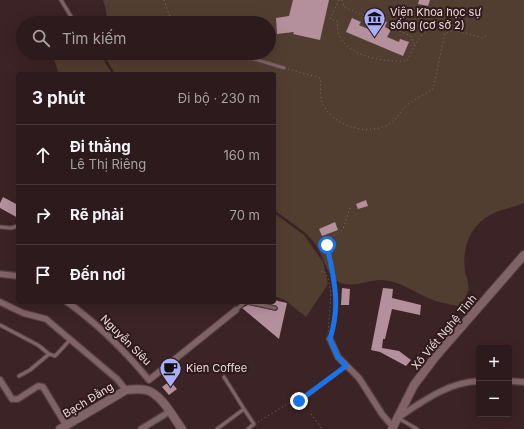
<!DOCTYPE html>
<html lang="vi">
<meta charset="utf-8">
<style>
body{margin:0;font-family:Inter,sans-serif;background:#352325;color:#f1f3f6}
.controls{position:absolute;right:12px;bottom:12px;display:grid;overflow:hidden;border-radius:4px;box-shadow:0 4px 16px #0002}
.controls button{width:36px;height:36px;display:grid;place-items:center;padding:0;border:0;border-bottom:1px solid #48383b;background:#2d1a1c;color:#f1f3f6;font:20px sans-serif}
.stop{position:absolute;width:12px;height:12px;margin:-9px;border:3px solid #1a73e8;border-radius:50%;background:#fff}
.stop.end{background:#1a73e8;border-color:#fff;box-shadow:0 1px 4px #0008}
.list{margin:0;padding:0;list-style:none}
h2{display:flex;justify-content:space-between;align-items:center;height:52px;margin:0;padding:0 16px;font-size:17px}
h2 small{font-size:13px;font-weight:400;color:#a7a1a3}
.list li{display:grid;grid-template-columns:26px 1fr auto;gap:12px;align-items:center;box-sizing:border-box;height:60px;padding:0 16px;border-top:1px solid #48383b}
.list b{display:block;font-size:15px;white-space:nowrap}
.list p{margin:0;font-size:13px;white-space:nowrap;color:#a7a1a3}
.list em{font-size:13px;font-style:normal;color:#a7a1a3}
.icon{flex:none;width:22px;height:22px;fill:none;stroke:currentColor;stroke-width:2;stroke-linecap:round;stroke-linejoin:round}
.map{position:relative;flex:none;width:524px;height:429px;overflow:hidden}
.search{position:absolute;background:#2d1a1c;box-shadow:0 4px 16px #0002;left:16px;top:16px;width:260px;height:44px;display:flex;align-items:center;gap:10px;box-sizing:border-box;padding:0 14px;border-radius:22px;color:#a7a1a3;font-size:15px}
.panel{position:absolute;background:#2d1a1c;box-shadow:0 4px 16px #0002;left:16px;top:72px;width:260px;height:232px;border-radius:4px}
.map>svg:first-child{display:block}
</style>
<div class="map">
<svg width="524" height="429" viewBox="0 0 524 429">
<rect width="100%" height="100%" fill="#3c2325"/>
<!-- green -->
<path fill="#523e31" d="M103,0H524V203C514,207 502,209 492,214C470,225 462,247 465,271C466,277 470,286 468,291C467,297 462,302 458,306C448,304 437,302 428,298C412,291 402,282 383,280C366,279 348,292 333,278C327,272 322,254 316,245C306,230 288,221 274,210V74H115L103,53H269V23H105C109,16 105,7 103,0Z
M52,53H99L112,74H59Z
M274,213L304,235L323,262L328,284L306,317L285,300L274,296Z"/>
<!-- building -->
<path fill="#b3909c" d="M293,0H329L320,40L293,34L294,32L277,34L276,18L289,16Z
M419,0H430L428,6L418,4Z
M352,18L361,22L359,25L368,29L371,22L378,24L380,19L387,22L385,27L391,30L387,37L399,42L400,39L409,42L403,56L346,32Z
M3,197L18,205V218L0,208V203Z
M366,200L368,206L358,209L356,204Z
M335,222L338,230L322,236L319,229Z
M342,288L350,289L349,305H341Z
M383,288L393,289L392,298L421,305L420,315L392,309L385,339H383L382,348L399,351L411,360L406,366L380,352L371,350Z
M274,300L287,303L279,339L242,308L248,305L276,311L278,309L277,306L264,302H274Z
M170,381L177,389L169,395L162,387Z"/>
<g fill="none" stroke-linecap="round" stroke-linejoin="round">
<defs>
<path id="lane" d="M61,0L75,23
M234,53L284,68
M0,227L11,228L18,226
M247,302L275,308
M236,310L245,302
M0,325L38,345L49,354
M19,376L30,370L49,354L55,356L70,340
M224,377L244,409
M299,401L346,366
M398,418L417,429
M217,429L244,409L254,424L248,429"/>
<path id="street" d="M0,274L18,276
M0,302L23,313L46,319L117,379L126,390
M67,302C98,324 125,351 149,380
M330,339L338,357L359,378L382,414L393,427
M0,380L12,399H18L38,386L43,387L66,425
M149,380L236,310
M509,381L524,382
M399,417C423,401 449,382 479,381
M141,429L169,412"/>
<path id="secondary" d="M60,429L126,390C134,389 145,388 151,392C164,399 173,417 182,429
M392,429L414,385L436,356L524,255"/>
</defs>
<!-- lane casing -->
<use href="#lane" stroke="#564243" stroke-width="5"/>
<!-- street casing -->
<use href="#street" stroke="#564243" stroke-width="8"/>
<!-- secondary casing -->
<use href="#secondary" stroke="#564243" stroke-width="10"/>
<!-- path -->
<path stroke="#826c6d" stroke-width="1" stroke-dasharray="1 3" stroke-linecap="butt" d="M164,0L172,23
M339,0L330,19L337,21C338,26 337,32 340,37C351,58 386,62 407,61C414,45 423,30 438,20
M342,0L344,7L411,36L414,44
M288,69L320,78C321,85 320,95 322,102C332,127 369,137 391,123C396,120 400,112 405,107C412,100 424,95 433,89L445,33L456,30L482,38L487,35
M321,272L324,271L328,278L331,293L328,335
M332,335C341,304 333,276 327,245L328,240L343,229L350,208
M311,414L322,429
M258,422L297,398"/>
<!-- lane -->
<use href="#lane" stroke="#806364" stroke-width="3"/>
<!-- street -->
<use href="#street" stroke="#806364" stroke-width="5.5"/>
<!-- secondary -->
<use href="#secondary" stroke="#806364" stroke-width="8"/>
</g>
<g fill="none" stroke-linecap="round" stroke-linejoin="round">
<!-- route -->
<path stroke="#1a73e8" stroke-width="5" d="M299,401L346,366L338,357L330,339C341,304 334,280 327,245"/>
</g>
<!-- icons -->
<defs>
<symbol id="museum-pin" viewBox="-11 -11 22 30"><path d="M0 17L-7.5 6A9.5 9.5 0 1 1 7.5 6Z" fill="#abaffb" stroke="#311a1b"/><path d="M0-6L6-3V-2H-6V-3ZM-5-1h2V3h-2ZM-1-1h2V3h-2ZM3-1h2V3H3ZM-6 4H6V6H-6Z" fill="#111"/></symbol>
<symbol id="cafe-pin" viewBox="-11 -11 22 30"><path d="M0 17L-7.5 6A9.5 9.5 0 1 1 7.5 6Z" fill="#abaffb" stroke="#311a1b"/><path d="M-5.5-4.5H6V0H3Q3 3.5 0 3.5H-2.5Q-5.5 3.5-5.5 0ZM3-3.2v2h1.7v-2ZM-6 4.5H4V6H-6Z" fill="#111"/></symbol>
</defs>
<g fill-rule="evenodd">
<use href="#museum-pin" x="362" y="6" width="25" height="34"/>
<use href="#cafe-pin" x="158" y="356" width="25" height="34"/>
</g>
<g text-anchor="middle" stroke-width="4" stroke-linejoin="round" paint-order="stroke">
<!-- poi labels -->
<g font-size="11" fill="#ebdada" stroke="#311a1b" text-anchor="start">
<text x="390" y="16">Viện Khoa học sự<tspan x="390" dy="13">sống (cơ sở 2)</tspan></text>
<text x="186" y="372">Kien Coffee</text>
</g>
<!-- street labels -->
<g font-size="11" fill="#ebdada" stroke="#311a1b">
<text transform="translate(444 332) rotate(-50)" y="4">Xô Viết Nghệ Tỉnh</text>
<text transform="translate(126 340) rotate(45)" y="4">Nguyễn Siêu</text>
<text transform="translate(88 400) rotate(-31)" y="4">Bạch Đằng</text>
</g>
</g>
</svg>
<div class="controls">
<button>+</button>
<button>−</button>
</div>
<div class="stop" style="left:327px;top:245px"></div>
<div class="stop end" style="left:299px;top:401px"></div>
<div class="search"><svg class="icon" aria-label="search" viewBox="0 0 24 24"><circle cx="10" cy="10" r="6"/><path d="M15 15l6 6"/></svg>Tìm kiếm</div>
<section class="panel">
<h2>3 phút<small>Đi bộ · 230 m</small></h2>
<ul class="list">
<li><svg class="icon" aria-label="ahead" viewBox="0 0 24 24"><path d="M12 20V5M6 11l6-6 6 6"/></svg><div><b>Đi thẳng</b><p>Lê Thị Riêng</p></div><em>160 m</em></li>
<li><svg class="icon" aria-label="right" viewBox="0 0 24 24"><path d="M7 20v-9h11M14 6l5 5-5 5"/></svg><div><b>Rẽ phải</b></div><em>70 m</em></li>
<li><svg class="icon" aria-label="arrive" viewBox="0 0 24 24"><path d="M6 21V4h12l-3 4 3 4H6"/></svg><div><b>Đến nơi</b></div></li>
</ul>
</section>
</div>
